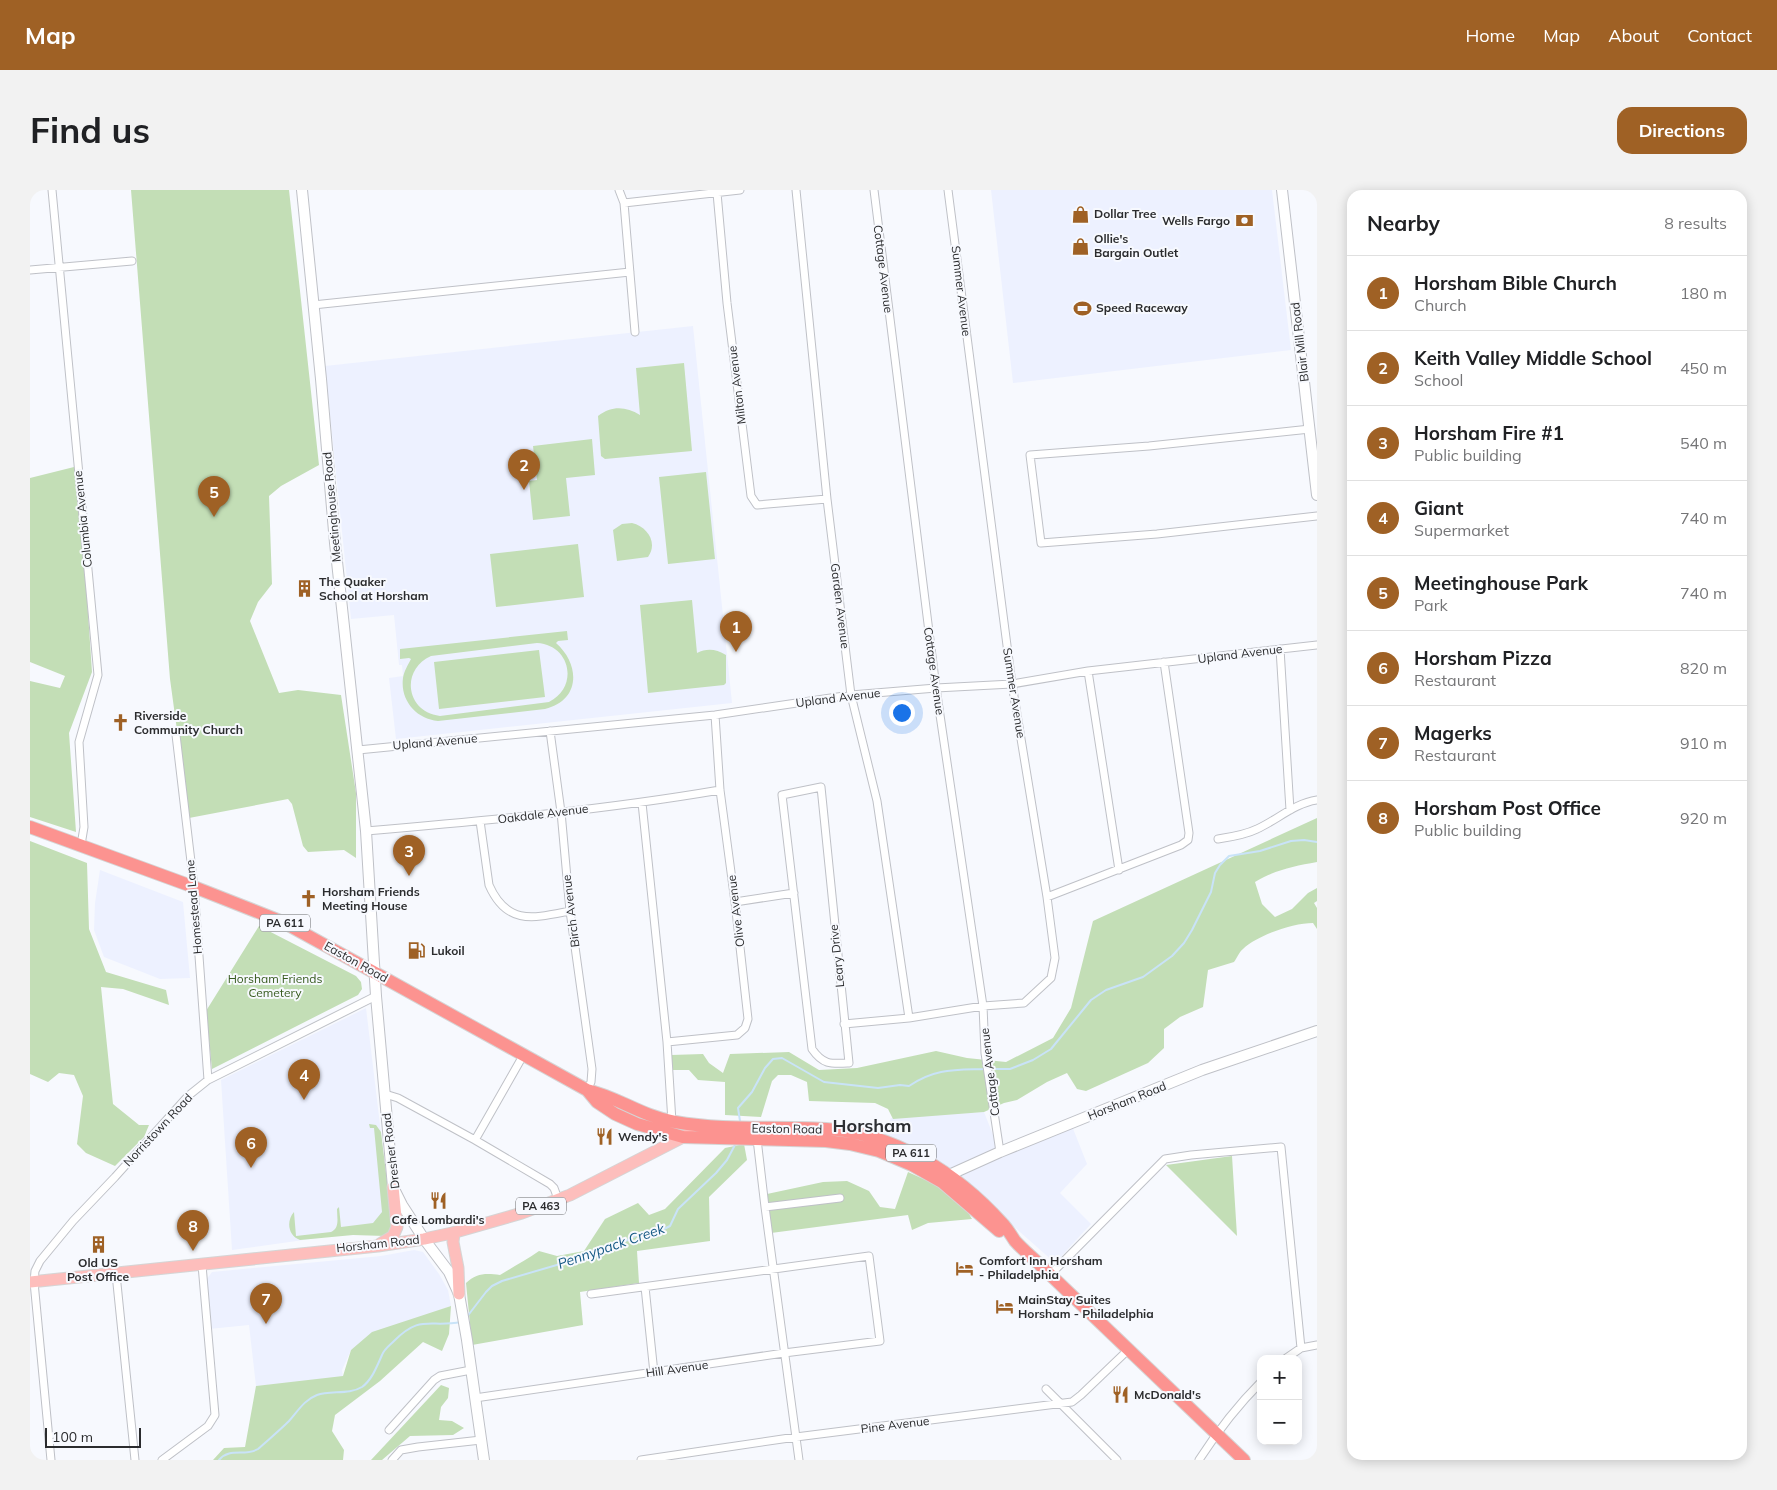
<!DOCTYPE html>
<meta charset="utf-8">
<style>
body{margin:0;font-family:Mulish,sans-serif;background:#f2f2f2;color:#202124}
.controls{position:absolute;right:15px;bottom:15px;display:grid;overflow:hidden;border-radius:10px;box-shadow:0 2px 12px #0003}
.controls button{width:45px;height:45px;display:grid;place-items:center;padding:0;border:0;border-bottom:1px solid #e0e0e0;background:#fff;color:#202124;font:25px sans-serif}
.scale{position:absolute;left:15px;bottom:12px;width:96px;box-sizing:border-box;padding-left:5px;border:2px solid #2b2c2e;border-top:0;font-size:14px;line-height:18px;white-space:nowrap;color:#2b2c2e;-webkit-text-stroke:4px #f7f9fe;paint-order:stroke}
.you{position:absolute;left:871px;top:522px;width:18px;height:18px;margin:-12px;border:4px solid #fff;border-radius:50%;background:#1a73e8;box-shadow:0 0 0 8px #1a73e833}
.badge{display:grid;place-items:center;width:32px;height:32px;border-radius:50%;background:#9f6125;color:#fff;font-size:16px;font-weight:700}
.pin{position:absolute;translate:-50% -41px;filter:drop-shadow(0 1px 2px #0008)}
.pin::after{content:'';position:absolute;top:26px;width:18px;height:15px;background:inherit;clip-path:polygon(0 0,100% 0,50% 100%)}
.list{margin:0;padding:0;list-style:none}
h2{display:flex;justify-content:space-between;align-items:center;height:65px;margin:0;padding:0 20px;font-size:21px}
h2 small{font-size:16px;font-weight:400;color:#757577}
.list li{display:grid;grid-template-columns:32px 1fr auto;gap:15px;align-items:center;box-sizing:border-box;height:75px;padding:0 20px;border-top:1px solid #e0e0e0}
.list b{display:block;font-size:19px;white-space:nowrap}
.list p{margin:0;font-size:16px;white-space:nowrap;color:#757577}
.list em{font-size:16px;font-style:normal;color:#757577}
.map{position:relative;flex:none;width:1287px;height:1270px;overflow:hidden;border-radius:15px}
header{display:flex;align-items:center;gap:30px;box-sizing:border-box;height:70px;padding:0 25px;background:#9f6125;color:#fff}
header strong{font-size:24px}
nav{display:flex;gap:28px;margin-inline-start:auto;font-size:18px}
.intro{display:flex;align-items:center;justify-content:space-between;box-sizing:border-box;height:120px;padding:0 30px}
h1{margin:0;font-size:35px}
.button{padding:12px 22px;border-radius:15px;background:#9f6125;color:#fff;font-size:18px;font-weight:700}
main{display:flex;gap:30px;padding:0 30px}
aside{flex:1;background:#fff;border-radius:15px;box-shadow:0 2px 12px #0003}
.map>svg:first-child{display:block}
</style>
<header>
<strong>Map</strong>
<nav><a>Home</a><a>Map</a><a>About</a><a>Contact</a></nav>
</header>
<div class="intro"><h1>Find us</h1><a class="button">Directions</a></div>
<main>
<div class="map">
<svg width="1287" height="1270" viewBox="0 0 1287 1270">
<rect width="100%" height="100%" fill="#f7f9fe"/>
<!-- built -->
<path fill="#edf1ff" d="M961,0H1242L1261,160L983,193Z
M663,136L702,513L366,549L359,488L373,486L372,475H369L364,425L321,429L295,176Z
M70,680L153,712L160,788L130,789L74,767L64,740L65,713Z
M336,818L362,1035L323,1043L202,1060L191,890Z
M954,922L971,965L1042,936L1057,974L1030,1003L1061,1034L1025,1073L919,979L854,944L861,928Z
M384,1060L393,1062L409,1084L418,1100L421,1116L343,1145L321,1160L312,1180L313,1188L226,1196L219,1135L179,1139L176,1090L182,1082L351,1066Z"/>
<!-- green -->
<path fill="#c3deb6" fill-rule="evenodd" d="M101,0H259L289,275L251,296L239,306L242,394L228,412L220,431L249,503L268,500L311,505L326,603V668L314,660L278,662L273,656L262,614L258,609L159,628L140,489Z
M654,173L662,261L575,269L571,266L568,226C583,215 596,217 610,225L606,178Z
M562,249L565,285L536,288L540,326L503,330L499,291L507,290L503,256Z
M48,276L62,482L39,543L46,642L0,627V491L30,498L35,486L0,472V288Z
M676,282L685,369L638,374L629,287Z
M602,333C618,337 628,353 618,367L587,371L583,340L592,334Z
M548,354L554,407L466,417L460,364Z
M662,410L667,463C677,458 686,459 696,465V493L694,495L618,503L610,415Z
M537,441L538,450L528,451L526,453C551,475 550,511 515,519L408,531C386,529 370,510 373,488C374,481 378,475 381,469L379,468L370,469V459ZM507,453C541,455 549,497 519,512L410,526C376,522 370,480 401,466Z
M509,460L515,507L409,519L404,472Z
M1287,628V672C1264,676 1245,680 1225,692L1232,714L1245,727L1262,719L1278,703L1287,698V711L1284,713L1287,718V739L1283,733C1263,733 1228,745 1213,759C1209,762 1207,768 1204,772L1178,780L1173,817L1150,827L1134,839V858L1118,873L1056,901L1047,899L1037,883L1017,892L987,910L974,913L954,922L863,929L858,919L845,913L779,911L777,892L761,885H748L742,891L731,927L695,925V892L668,890L659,880H641V865L673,864L679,873L693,883L700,864L759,862L789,880L827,878L906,861L937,868L976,872L1023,848L1041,818L1063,731Z
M0,651L57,673L59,739L76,782L136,800L139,815L93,799L71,797L83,914L109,935H119L114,947L85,976L56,963L47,954L53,906L44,885L29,883L18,892L0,884Z
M229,736L326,786L331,792L332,799L328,805L182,879L176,821Z
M339,934L346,935L351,942L359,1008L364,1035L355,1046L323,1045L270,1050C258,1046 256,1031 264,1022L266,1046L301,1042C310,1038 307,1028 307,1019L309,1017L311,1037L343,1033L352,1022L344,938H340Z
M714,954L717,970L679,1007L680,1051L607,1061L609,1093L550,1102L553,1135L442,1155L436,1093C446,1083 456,1083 470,1085C483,1077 496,1070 509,1061L527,1066L554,1061L575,1029L608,1013L619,1025L635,1019L695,958Z
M1202,966L1207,1046L1136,975Z
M878,982L911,997L933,1014L942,1029L898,1033L882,1040L878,1025L741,1043L737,1004L793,992L817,991L839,1001L850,1017L865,1019Z
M421,1116L419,1144L412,1161L393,1152L350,1191L305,1225L302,1241L314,1260L313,1270H183L194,1258L215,1257L226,1196L313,1186L321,1160L342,1142Z
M411,1195L419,1198L418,1208L411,1217L409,1230L422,1231L434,1238L423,1245L380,1246L352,1270H341Z"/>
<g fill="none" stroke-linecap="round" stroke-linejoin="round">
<!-- stream -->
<path stroke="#c9e3f8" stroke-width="2" d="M960,879H980L1003,870L1021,859L1061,810L1076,800L1113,787L1142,766L1154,753L1162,740L1181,702L1185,683L1190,675L1199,666L1230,661L1261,651L1274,650L1287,652
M710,931L708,918L722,902L735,878L743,869L752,868L794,892L848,898L870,895L879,896C905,878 925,880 955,879
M436,1128L456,1102L462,1096L472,1091L578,1060L611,1043L630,1041L640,1036L648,1019L686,983L697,970L706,953
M189,1270C200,1257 215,1267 228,1259C238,1250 249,1241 259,1231C268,1221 274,1210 287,1205C300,1200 319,1205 332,1197C342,1190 347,1176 352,1165C354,1159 360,1155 364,1151C391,1124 399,1138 431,1132"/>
<defs>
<path id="street" d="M22,0L68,485L49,552L54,637L51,655
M589,0L594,13L605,142
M766,0L797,309L821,505L847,611L879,828
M844,0L906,498L953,816L955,863L970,962
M687,3L697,113L721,306L727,315L797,309
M594,13L710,0
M0,80L102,71
M283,115L600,82
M1280,239L1119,256L1000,265L1011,353L1127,344L1287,326
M1250,459L1260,620
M1058,481L1089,680
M520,541L531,622L540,721L562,879L561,892L557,900
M146,545L164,697L178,890
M328,560L685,525L821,505L906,498L982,494L1058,481L1287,455
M791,597L819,873C801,874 793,875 782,859L752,605Z
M612,613L637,852L642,932
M450,631L459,695C477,736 504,728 540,721
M336,641C454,631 573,620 690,600
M1188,649C1201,647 1215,645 1227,639C1247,630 1265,613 1287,610
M1017,707L1151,655L1158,650L1159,643L1134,472
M705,712L764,703
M814,834L879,828L953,816L994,813L1021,788L1025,768L1017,707L982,494L918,0
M637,852L707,845L715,838L718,829L705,712L690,600L685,525
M355,904L368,908L445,950L520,994L524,998L528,1009
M727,949L735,1017L769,1270
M445,950L494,864
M735,1017L810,1008
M86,1084L105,1270
M1020,1085L1135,969L1161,965L1251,957L1271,1158
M615,1097L624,1183
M1255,1169L1271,1158L1287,1155
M1016,1199L1087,1270
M445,1208L754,1163L850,1151L839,1066L561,1104
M359,1240L404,1190L410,1186L441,1180
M21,1270L4,1092L5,1081L10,1071L43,1031L85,987L158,906L178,890L346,806
M132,1270L178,1236L185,1225L172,1075
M362,1270L371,1260L388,1257L451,1250
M611,1270L766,1247L1042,1212L1051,1205L1099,1159
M1169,1270C1187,1242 1207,1216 1231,1192"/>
<path id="secondary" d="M272,0L291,189L305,353L336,641L346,806L363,997L372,1015L394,1049L419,1082L429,1104L437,1150L454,1270
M1252,0L1287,305
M914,989L919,985L970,962L1172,880L1287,841"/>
<path id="primary" d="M424,1043L423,1052L428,1078L429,1104
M350,1054L363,1046L367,1037L363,997
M0,1092L348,1056L394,1049L422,1043L492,1023L540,1005L659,944"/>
<path id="highway" d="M0,637L164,697L253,732L557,900C588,907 611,926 645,932C695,941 745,936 796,939C864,943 927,983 972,1033C977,1038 981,1045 985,1051C993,1060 1002,1067 1010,1075L1214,1270
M557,900L567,912L585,924L607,934L653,947L796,951L820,954L849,961L882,975L912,992L969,1041"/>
</defs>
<!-- street casing -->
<use href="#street" stroke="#bfc1c7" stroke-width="9"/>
<!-- secondary casing -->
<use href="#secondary" stroke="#bfc1c7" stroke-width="12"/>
<!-- primary casing -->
<use href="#primary" stroke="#d5d5d5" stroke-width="13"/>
<!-- highway casing -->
<use href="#highway" stroke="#d5d5d5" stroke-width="14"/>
<!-- street -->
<use href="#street" stroke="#fff" stroke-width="7"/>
<!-- secondary -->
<use href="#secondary" stroke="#fff" stroke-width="10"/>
<!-- primary -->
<use href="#primary" stroke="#fdbebc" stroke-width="11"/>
<!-- highway -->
<use href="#highway" stroke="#fc9390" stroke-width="12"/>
</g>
<!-- icons -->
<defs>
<symbol id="shop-bare" viewBox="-9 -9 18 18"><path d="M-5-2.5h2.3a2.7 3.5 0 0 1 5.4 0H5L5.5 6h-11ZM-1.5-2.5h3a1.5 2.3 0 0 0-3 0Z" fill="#9f6125" stroke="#f7f9fe" stroke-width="2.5" paint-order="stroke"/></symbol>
<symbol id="bank-bare" viewBox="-9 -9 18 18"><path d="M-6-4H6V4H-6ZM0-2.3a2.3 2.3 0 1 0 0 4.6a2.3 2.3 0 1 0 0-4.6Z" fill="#9f6125" stroke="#f7f9fe" stroke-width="2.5" paint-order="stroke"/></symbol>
<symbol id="stadium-bare" viewBox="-9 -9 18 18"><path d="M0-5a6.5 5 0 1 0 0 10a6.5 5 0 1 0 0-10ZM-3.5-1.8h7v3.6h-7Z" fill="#9f6125" stroke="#f7f9fe" stroke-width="2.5" paint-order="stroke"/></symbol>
<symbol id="building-bare" viewBox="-9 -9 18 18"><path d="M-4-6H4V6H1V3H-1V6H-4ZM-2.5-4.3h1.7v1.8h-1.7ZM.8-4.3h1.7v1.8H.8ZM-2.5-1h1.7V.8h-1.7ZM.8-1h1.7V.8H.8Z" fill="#9f6125" stroke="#f7f9fe" stroke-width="2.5" paint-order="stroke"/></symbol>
<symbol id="church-bare" viewBox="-9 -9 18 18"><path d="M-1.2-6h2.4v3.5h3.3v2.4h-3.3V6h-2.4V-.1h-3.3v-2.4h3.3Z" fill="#9f6125" stroke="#f7f9fe" stroke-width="2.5" paint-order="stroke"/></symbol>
<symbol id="fuel-bare" viewBox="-9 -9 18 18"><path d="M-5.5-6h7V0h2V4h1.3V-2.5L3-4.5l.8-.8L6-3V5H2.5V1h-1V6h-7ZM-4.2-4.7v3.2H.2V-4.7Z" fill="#9f6125" stroke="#f7f9fe" stroke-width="2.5" paint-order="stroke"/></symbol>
<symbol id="restaurant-bare" viewBox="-9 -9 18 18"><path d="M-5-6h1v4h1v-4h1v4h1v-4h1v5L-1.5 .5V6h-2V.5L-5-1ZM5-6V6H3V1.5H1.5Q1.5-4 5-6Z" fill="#9f6125" stroke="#f7f9fe" stroke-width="2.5" paint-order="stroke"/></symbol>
<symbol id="hotel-bare" viewBox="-9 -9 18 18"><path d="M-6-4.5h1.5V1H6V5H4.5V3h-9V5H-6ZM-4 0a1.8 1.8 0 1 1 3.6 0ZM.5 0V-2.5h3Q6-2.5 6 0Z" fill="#9f6125" stroke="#f7f9fe" stroke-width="2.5" paint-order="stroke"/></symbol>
</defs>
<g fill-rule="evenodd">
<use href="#shop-bare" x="1038" y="12" width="25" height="25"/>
<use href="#bank-bare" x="1202" y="18" width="25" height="25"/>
<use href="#shop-bare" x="1038" y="44" width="25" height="25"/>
<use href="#stadium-bare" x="1040" y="106" width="25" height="25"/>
<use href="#building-bare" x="262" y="386" width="25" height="25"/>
<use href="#church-bare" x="78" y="520" width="25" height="25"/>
<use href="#church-bare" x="266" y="696" width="25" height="25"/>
<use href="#fuel-bare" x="374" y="748" width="25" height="25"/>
<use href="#restaurant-bare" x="562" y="934" width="25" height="25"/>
<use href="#restaurant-bare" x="396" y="998" width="25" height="25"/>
<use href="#building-bare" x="56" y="1042" width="25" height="25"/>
<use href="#hotel-bare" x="922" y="1066" width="25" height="25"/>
<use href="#hotel-bare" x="962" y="1104" width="25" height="25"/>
<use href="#restaurant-bare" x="1078" y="1192" width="25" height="25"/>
</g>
<g text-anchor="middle" stroke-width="4" stroke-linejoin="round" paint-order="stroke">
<!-- shield labels -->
<g fill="#f7f9fe" stroke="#686a6c" stroke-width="1">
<rect x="230" y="724.5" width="50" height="17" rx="4"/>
<rect x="856" y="954.5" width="50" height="17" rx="4"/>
<rect x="486" y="1007.5" width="50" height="17" rx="4"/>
</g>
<g font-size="11" font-weight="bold" fill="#2b2c2e">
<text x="255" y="737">PA 611</text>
<text x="881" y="967">PA 611</text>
<text x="511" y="1020">PA 463</text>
</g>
<!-- poi labels -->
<g font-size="12" font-weight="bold" fill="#2b2c2e" stroke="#f7f9fe" text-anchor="start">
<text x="1064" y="28">Dollar Tree</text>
<text x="1200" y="35" text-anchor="end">Wells Fargo</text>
<text x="1064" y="53">Ollie's<tspan x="1064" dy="14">Bargain Outlet</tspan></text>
<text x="1066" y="122">Speed Raceway</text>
<text x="289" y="396">The Quaker<tspan x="289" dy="14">School at Horsham</tspan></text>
<text x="104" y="530">Riverside<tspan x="104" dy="14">Community Church</tspan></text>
<text x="292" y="706">Horsham Friends<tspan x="292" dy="14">Meeting House</tspan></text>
<text x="401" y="765">Lukoil</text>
<text x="588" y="951">Wendy's</text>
<text x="408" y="1034" text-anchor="middle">Cafe Lombardi's</text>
<text x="949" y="1075">Comfort Inn Horsham<tspan x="949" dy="14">- Philadelphia</tspan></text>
<text x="68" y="1077" text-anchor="middle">Old US<tspan x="68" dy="14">Post Office</tspan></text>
<text x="988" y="1114">MainStay Suites<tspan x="988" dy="14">Horsham - Philadelphia</tspan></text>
<text x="1104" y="1209">McDonald's</text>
</g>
<!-- street labels -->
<g font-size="12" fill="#2b2c2e" stroke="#f7f9fe">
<text transform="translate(853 79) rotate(83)" y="4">Cottage Avenue</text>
<text transform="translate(931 101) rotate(83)" y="4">Summer Avenue</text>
<text transform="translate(1270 152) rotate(-97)" y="4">Blair Mill Road</text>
<text transform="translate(707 195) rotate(-97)" y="4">Milton Avenue</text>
<text transform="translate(302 317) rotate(-95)" y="4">Meetinghouse Road</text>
<text transform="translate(53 329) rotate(-96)" y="4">Columbia Avenue</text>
<text transform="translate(810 416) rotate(83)" y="4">Garden Avenue</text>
<text transform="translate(1210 464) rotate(-7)" y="4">Upland Avenue</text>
<text transform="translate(904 481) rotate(82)" y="4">Cottage Avenue</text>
<text transform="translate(984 503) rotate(81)" y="4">Summer Avenue</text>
<text transform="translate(808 508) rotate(-7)" y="4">Upland Avenue</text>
<text transform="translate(405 552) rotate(-5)" y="4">Upland Avenue</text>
<text transform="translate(513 624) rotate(-7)" y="4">Oakdale Avenue</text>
<text transform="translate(164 717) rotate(-95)" y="4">Homestead Lane</text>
<text transform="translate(541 721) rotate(-97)" y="4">Birch Avenue</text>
<text transform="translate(706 721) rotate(-97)" y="4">Olive Avenue</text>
<text transform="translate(807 766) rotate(-96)" y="4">Leary Drive</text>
<text transform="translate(326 772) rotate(29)" y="4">Easton Road</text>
<text transform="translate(960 882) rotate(-97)" y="4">Cottage Avenue</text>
<text transform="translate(1097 911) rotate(-22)" y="4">Horsham Road</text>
<text transform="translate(757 939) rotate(1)" y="4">Easton Road</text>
<text transform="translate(128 940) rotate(-47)" y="4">Norristown Road</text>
<text transform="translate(361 961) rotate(-97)" y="4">Dresher Road</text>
<text transform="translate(348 1054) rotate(-6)" y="4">Horsham Road</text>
<text transform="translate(647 1179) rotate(-8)" y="4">Hill Avenue</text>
<text transform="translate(865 1235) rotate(-7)" y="4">Pine Avenue</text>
</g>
<!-- park labels -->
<g font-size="12" fill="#375b1f" stroke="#f7f9fe">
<text x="245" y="793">Horsham Friends<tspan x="245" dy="14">Cemetery</tspan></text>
</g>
<!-- water labels -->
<g font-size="14" font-style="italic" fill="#145884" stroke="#f7f9fe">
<text transform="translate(581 1056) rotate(-19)" y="5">Pennypack Creek</text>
</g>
<!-- district labels -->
<g font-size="18" font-weight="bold" fill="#2d2f33" stroke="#f7f9fe">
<text x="842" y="942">Horsham</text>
</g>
</g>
</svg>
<div class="controls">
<button>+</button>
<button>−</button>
</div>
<div class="scale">100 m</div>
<div class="you"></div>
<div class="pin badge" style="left:706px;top:462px">1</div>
<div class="pin badge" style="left:494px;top:300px">2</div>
<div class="pin badge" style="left:379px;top:686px">3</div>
<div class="pin badge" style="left:274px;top:910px">4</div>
<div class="pin badge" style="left:184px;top:327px">5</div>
<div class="pin badge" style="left:221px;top:978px">6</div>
<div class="pin badge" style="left:236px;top:1134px">7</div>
<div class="pin badge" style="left:163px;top:1061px">8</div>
</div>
<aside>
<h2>Nearby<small>8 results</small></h2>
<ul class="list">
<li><span class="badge">1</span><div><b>Horsham Bible Church</b><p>Church</p></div><em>180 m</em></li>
<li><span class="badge">2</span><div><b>Keith Valley Middle School</b><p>School</p></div><em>450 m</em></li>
<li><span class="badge">3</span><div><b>Horsham Fire #1</b><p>Public building</p></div><em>540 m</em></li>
<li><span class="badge">4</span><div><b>Giant</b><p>Supermarket</p></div><em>740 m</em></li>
<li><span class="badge">5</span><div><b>Meetinghouse Park</b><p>Park</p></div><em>740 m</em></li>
<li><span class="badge">6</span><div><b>Horsham Pizza</b><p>Restaurant</p></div><em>820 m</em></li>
<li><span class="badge">7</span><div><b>Magerks</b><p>Restaurant</p></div><em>910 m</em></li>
<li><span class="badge">8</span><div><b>Horsham Post Office</b><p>Public building</p></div><em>920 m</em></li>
</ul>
</aside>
</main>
